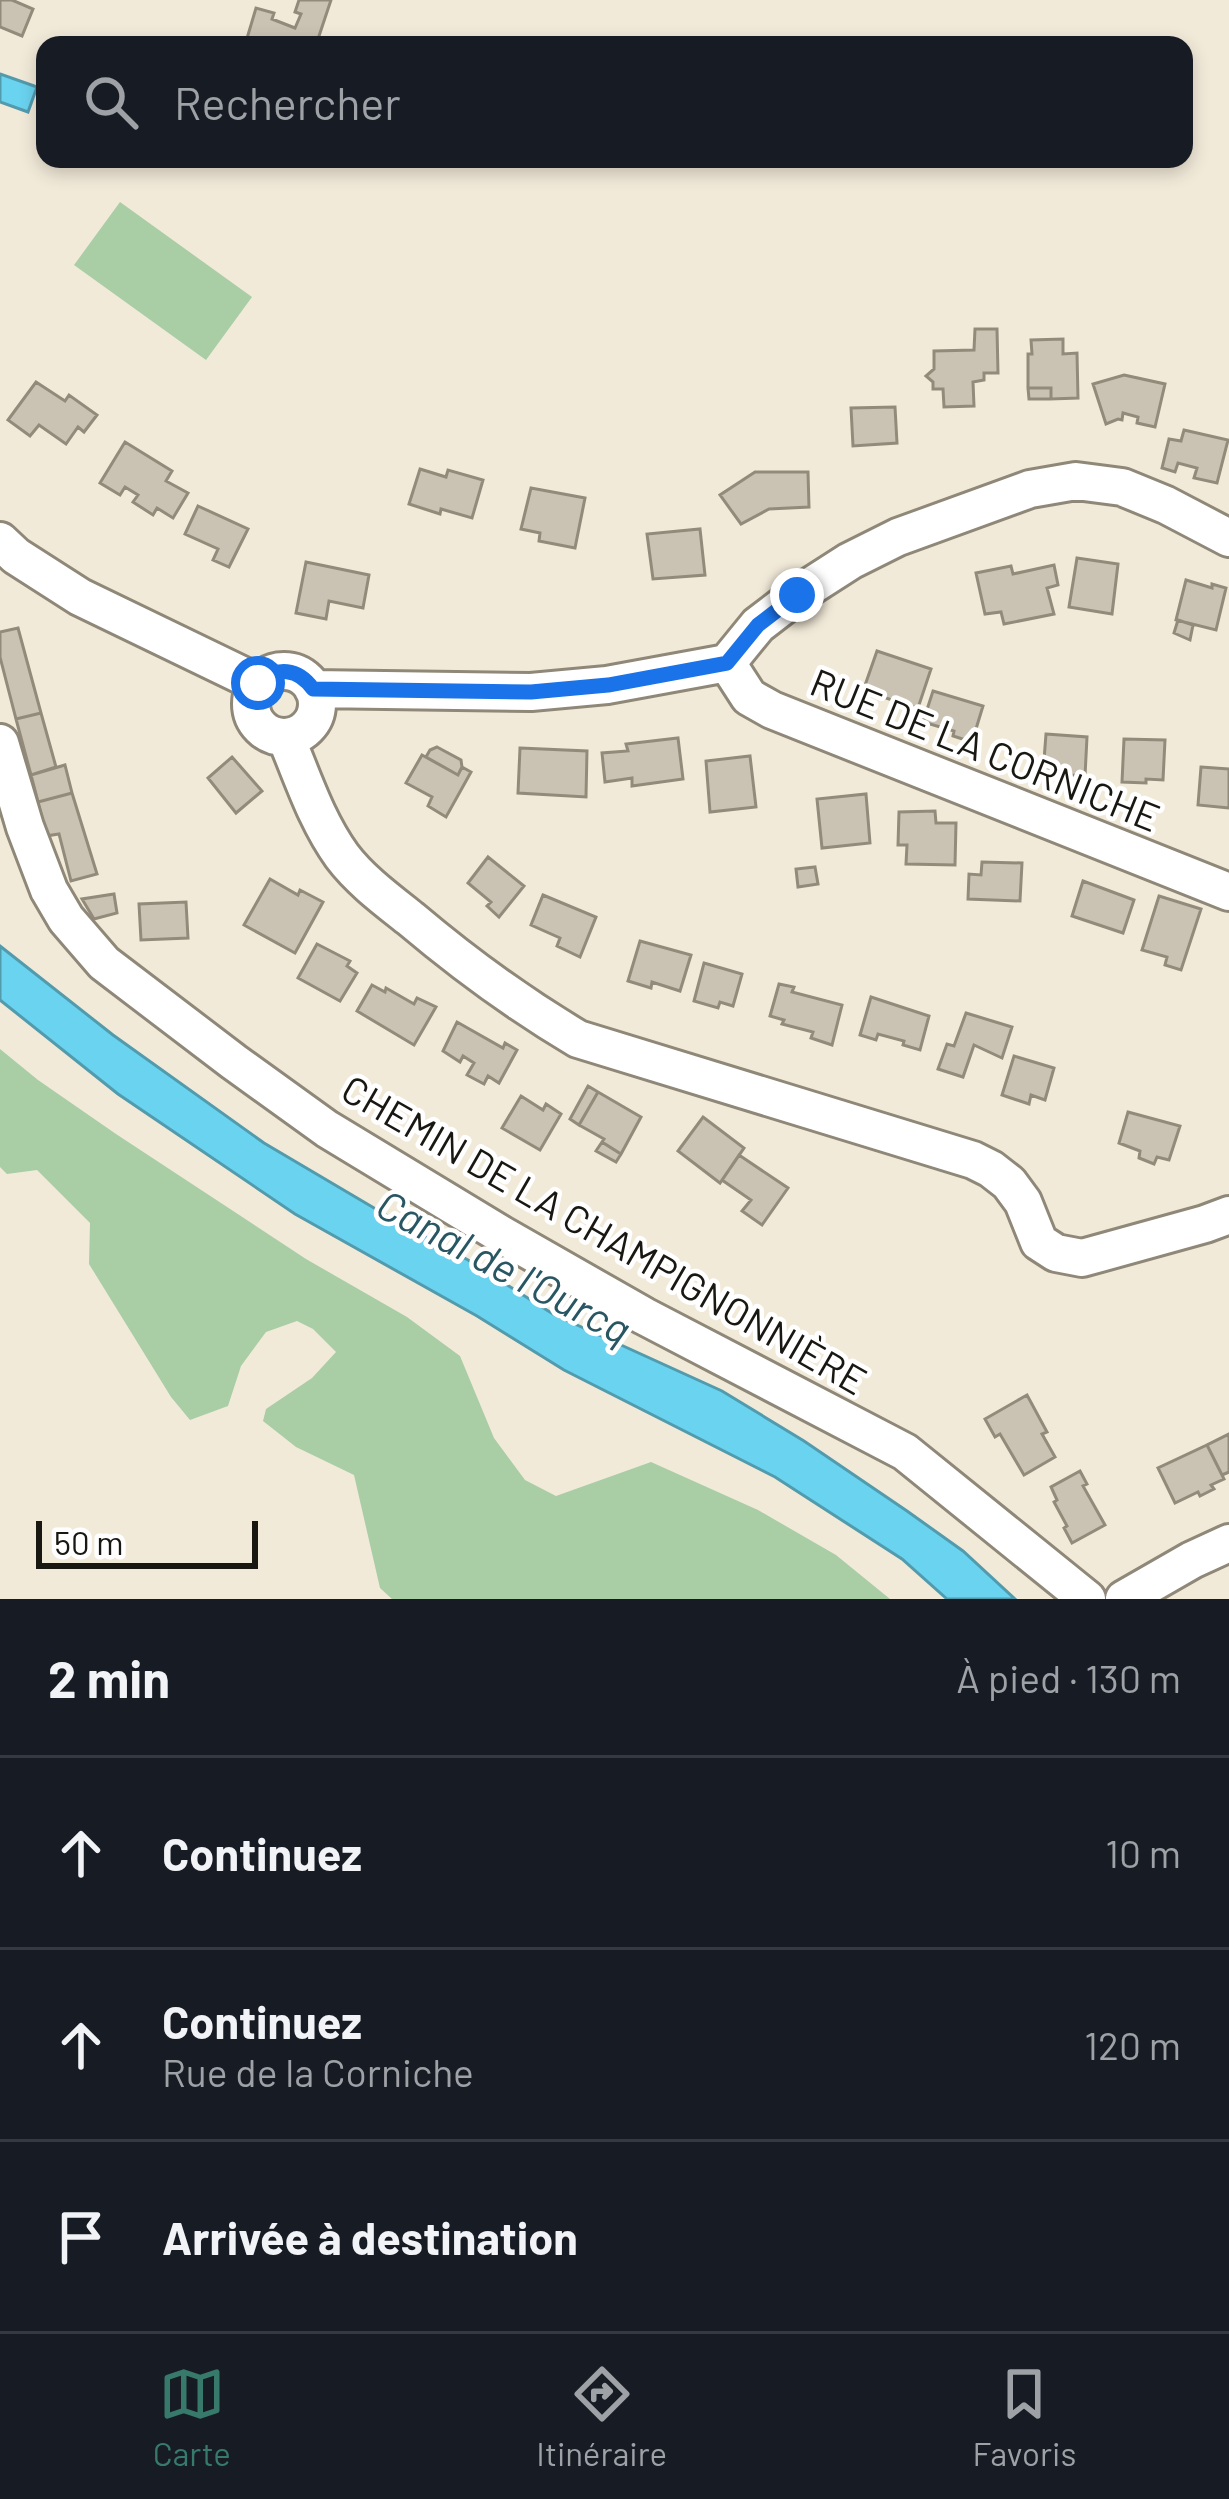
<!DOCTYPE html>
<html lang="fr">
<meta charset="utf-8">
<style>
body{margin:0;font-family:Barlow,sans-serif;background:#242831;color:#f1f3f6}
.scale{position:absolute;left:36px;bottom:30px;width:222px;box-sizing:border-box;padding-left:12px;border:6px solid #191711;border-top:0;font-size:33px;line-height:42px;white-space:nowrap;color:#191711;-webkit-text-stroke:9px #fff;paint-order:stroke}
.stop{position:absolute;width:36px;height:36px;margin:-27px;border:9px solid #1a73e8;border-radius:50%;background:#fff}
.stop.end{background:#1a73e8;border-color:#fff;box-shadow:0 3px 12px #0008}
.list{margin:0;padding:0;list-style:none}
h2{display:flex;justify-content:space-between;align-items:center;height:156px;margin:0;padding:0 48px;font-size:51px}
h2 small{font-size:39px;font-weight:400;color:#9ea1a6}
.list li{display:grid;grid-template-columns:78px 1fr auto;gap:36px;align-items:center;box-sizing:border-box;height:192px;padding:0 48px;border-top:3px solid #363941}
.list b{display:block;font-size:45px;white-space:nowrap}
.list p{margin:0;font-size:39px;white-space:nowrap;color:#9ea1a6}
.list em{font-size:39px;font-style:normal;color:#9ea1a6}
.icon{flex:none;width:66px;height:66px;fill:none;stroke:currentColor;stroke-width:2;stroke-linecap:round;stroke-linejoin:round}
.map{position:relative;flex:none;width:1229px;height:1599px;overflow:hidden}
.search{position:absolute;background:#171b24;box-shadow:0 6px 18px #0003;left:36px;right:36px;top:36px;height:132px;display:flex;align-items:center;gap:30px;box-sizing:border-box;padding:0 42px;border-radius:24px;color:#9ea1a6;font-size:45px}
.sheet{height:732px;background:#171b24}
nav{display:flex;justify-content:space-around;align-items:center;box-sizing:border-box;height:168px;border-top:3px solid #363941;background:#171b24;font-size:33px;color:#9ea1a6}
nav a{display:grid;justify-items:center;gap:6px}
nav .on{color:#37796a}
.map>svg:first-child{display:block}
</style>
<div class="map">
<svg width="1229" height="1599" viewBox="0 0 1229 1599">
<rect width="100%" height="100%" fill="#f2ead9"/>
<!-- green -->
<path fill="#a9cda5" d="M120,202L252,297L206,360L74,265Z
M0,1049L38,1080L116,1134L306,1259L407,1317L460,1356L494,1438L525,1480L556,1496L651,1462L758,1510L836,1555L890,1599H392L380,1588L354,1475L296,1447L263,1421L266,1409L312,1378L336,1352L313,1329L297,1321L266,1332L241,1366L228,1406L190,1420L171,1397L89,1264L90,1223L37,1170L7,1174L0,1167Z"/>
<!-- water -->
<path fill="#6ad3f0" stroke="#529bad" stroke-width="3" d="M0,74L37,87L28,112L0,102Z
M0,946L113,1035L264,1143L391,1218L468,1260L553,1314L722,1391L804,1441L907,1511L963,1551L1015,1599H947L902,1559L775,1477L564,1370L477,1316L295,1214L118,1094L0,1000Z"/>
<!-- building -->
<path fill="#cac2b2" stroke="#928b7b" stroke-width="3" d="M0,0H12L33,9L22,36L0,27Z
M299,0H331L316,45H245L256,8L274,13L272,19L295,28L301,14L295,12Z
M975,329H997L998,373H984V380L973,382L974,406L944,407L943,389H933V382L926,376L934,369V351L974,350Z
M1063,339V354L1077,353L1078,398L1051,399V388H1028V354H1032L1031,340Z
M1124,375L1165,384L1155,427L1137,423L1138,417L1123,413L1122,420L1118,419L1106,424L1093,384Z
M36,382L65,401L69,395L97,415L84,432L78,427L66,444L39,425L30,436L8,420Z
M1028,388H1051V399H1029Z
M895,407L897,443L853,446L851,408Z
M1184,430L1228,440L1217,483L1194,478L1197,468L1178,463L1175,472L1162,468L1169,439L1181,441Z
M125,442L172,471L166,481L188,493L173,518L157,508L153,515L133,502L138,495L125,487L120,495L100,483Z
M420,469L446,477L448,470L483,480L472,518L441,509L440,514L409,504Z
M755,472H808L809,507L769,509L741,524L720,495Z
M531,488L585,498L575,548L539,541L540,533L521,529Z
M198,506L248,529L229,567L213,560L218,549L185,534Z
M700,529L705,575L653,579L647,534Z
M1077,558L1118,564L1112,614L1069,607Z
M306,562L369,575L363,608L329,601L326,619L296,613Z
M1054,565L1058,585L1047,588L1054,614L1004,624L1001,612L985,614L976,573L1011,566L1013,574Z
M1186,580L1212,588V584L1226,588L1216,630L1176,620Z
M1178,620L1193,625L1190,640L1174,633Z
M18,628L41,713L16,719L0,657V632Z
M877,651L931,669L918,708L863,691Z
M933,691L983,706L972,742L953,736L954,731L923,722Z
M41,713L56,767L31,775L16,719Z
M1046,734L1087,737L1085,776L1043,773Z
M678,738L683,779L632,786V778L605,782L602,753L628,751L626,744Z
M1124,739L1165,740L1163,780L1146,779V783L1122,782Z
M437,747L461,760L462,767L458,775L426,757L430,750Z
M520,748L587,751L586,797L518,793Z
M422,755L458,775L462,767L471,772L446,817L428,806L432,797L406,783Z
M750,756L756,807L710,812L706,761Z
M232,757L262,791L236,813L208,778Z
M65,765L72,793L38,802L31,775Z
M1201,767L1229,769V808L1198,805Z
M72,793L97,874L71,881L59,834L46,836L38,802Z
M866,794L870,843L822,848L817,799Z
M935,811L936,823H956L955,865L906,864L907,845H898L899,812Z
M488,857L524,886L499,917L487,906L491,902L468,883Z
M982,862L1022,863L1020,901L968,899L969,874L981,875Z
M815,867L818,884L798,887L796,869Z
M270,879L298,895L300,890L323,902L295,953L244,925Z
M1083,881L1134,900L1123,933L1072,916Z
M114,894L117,913L94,919L82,899Z
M543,895L596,917L580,957L557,946L560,938L531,925Z
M1159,896L1201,909L1181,970L1165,965L1167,957L1142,950Z
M186,902L188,938L141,940L139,904Z
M640,941L691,955L680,991L652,982L651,988L628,981Z
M317,944L350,961L347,966L357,973L340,1001L298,978Z
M704,963L742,974L733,1006L720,1002L718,1008L694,1001Z
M779,984L794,987L792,992L842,1005L832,1045L811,1038L813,1032L782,1024L784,1020L770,1016Z
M372,985L385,992L386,988L414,1004L417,998L436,1007L414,1045L357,1011Z
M871,997L929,1016L920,1050L903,1045L904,1041L878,1034L876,1040L860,1035Z
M966,1013L1012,1027L1002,1058L974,1045L963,1077L938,1069L947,1044L954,1046Z
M457,1022L503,1048L505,1043L517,1050L499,1083L488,1076L484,1084L467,1075L474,1063L463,1056L460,1062L443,1051Z
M1014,1056L1054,1068L1045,1100L1031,1095L1029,1104L1002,1095Z
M588,1086L598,1092L579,1125L570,1119Z
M598,1092L641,1117L621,1154L602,1142L604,1139L579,1125Z
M521,1096L543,1110L546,1104L561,1114L540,1150L502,1128Z
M1128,1112L1180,1126L1169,1160L1157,1157L1154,1164L1139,1158L1140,1151L1119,1143Z
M703,1117L744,1148L720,1183L678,1151Z
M602,1142L621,1154L616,1162L596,1151Z
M739,1155L788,1188L762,1225L742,1211L751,1200L722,1180Z
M1027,1395L1047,1432L1042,1434L1055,1457L1024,1475L1000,1434L995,1437L985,1419Z
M1229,1434V1472L1222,1475L1207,1445Z
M1207,1445L1224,1479L1211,1485L1214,1489L1200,1496L1198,1492L1175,1503L1158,1468Z
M1080,1471L1087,1484L1083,1486L1105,1525L1072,1543L1064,1528L1067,1526L1054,1502L1057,1500L1051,1487Z"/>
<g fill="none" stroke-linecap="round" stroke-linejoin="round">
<defs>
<path id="minor" d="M0,541L16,556L80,597L258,683
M727,663L749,697L772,710L1229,892
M251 704a33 33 0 1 1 66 0a33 33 0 1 1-66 0Z
M313,689L531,692L607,685L727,663L758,625L797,595L850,561L898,537L1030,489L1076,481L1122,487L1166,505L1229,538
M286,738C303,778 316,820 342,856C360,880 387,900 411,919C463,963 519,1004 578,1039L973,1160L991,1169L1009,1183L1023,1202L1039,1242L1056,1253L1082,1258L1205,1224L1229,1215
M0,743L25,827L49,890L66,919L104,963L234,1062L327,1129L502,1235L644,1316L905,1452L1087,1599
M1124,1599L1192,1560L1229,1543"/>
</defs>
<!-- minor casing -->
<use href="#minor" stroke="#8f8878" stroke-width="42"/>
<!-- minor -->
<use href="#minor" stroke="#fff" stroke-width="36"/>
</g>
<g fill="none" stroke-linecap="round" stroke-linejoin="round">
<!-- route -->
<path stroke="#1a73e8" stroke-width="15" d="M258,683C277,666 298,668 313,689L531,692L608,685L727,663L758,625L797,595"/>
</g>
<g text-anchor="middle" stroke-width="9" stroke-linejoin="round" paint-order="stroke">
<!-- street labels -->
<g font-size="39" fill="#191711" stroke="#fff">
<text transform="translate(985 750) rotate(22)" y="14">RUE DE LA CORNICHE</text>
<text transform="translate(604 1235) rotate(30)" y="14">CHEMIN DE LA CHAMPIGNONNIÈRE</text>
</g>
<!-- water labels -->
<g font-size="42" font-style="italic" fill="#295663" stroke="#fff">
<text transform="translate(504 1267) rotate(28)" y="15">Canal de l'Ourcq</text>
</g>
</g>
</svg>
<div class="scale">50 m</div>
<div class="stop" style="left:258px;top:683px"></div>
<div class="stop end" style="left:797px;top:595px"></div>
<div class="search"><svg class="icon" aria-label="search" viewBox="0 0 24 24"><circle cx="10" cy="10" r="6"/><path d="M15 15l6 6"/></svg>Rechercher</div>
</div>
<section class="sheet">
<h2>2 min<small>À pied · 130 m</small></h2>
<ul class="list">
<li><svg class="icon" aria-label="ahead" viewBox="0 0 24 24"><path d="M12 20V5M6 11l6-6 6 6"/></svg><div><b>Continuez</b></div><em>10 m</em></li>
<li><svg class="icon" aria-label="ahead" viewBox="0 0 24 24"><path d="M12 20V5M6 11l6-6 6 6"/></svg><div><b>Continuez</b><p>Rue de la Corniche</p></div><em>120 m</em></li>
<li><svg class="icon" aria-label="arrive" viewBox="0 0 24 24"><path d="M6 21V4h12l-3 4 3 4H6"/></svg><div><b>Arrivée à destination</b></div></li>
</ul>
</section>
<nav>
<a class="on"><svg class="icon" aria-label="map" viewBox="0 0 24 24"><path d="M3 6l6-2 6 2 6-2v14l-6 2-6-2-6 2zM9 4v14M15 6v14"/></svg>Carte</a>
<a><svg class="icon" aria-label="directions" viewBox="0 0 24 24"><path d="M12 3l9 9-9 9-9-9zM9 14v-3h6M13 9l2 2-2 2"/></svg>Itinéraire</a>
<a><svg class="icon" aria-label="saved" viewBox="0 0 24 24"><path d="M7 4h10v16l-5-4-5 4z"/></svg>Favoris</a>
</nav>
